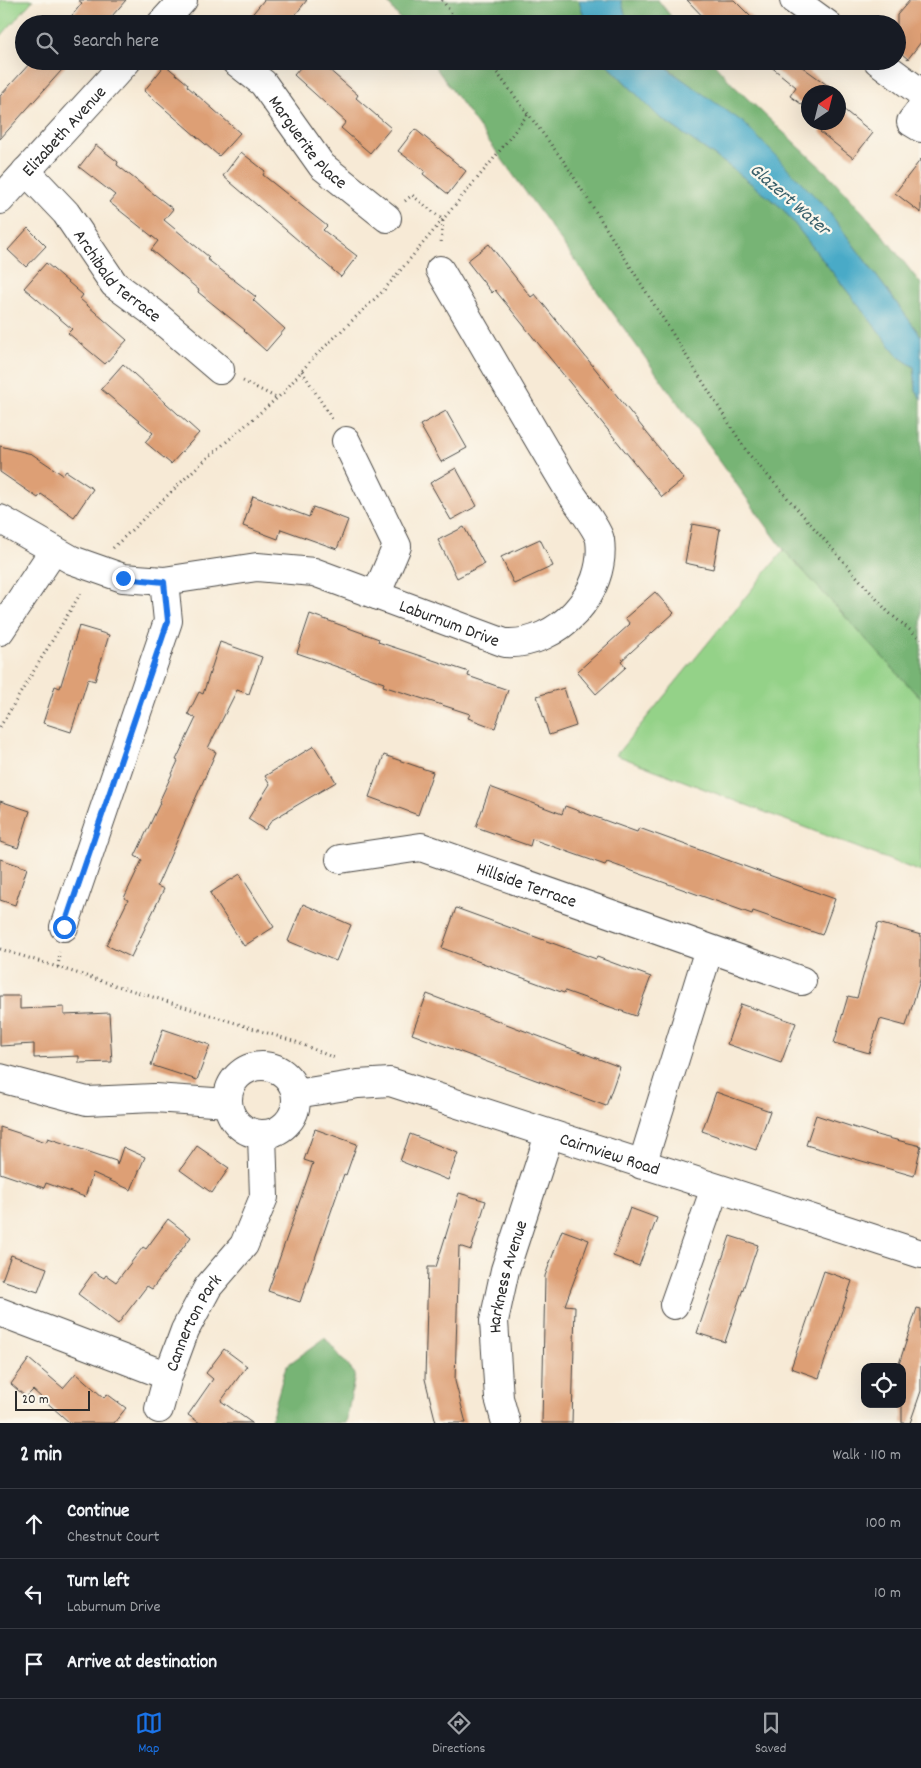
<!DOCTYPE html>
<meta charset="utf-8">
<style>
body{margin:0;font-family:Dekko,sans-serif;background:#242831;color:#f1f3f6}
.controls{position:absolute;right:15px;bottom:15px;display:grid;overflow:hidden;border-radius:10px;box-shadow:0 5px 20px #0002}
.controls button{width:45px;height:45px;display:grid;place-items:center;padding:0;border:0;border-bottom:1px solid #363941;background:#171b24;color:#f1f3f6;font:25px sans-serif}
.compass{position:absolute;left:801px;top:85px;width:45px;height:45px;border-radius:50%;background:#171b24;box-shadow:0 5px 20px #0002;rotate:35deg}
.scale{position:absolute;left:15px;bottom:12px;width:75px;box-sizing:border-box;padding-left:5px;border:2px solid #2b2b2b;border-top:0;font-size:14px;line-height:18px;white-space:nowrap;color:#2b2b2b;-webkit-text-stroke:4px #fbf7ec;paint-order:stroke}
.stop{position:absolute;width:15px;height:15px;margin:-11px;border:4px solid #1a73e8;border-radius:50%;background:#fff}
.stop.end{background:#1a73e8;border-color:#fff;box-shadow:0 1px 5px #0008}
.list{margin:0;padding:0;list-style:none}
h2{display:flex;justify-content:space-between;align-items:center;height:65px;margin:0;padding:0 20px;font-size:21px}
h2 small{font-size:16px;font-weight:400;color:#9ea1a6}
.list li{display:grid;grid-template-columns:32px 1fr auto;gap:15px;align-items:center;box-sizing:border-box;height:70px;padding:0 20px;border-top:1px solid #363941}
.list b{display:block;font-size:19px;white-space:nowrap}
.list p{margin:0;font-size:16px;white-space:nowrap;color:#9ea1a6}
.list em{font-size:16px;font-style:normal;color:#9ea1a6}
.icon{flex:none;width:28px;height:28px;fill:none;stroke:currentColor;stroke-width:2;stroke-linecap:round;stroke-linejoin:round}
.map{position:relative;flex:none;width:921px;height:1423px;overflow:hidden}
.search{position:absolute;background:#171b24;box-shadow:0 5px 20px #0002;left:15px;right:15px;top:15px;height:55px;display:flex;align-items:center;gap:12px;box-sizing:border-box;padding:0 18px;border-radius:28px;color:#9ea1a6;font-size:19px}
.sheet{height:275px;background:#171b24}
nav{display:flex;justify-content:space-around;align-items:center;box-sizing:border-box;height:70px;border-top:1px solid #363941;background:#171b24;font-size:14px;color:#9ea1a6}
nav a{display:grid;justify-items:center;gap:2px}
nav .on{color:#1a73e8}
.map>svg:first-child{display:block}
</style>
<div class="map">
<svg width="921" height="1423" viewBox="0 0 921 1423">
<rect width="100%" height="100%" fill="#fbf7ec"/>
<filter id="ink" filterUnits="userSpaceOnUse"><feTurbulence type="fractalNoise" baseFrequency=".02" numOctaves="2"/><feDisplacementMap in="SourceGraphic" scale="10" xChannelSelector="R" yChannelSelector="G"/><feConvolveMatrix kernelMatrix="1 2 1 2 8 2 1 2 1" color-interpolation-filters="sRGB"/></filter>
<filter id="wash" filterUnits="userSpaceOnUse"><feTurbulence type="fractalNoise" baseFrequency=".0096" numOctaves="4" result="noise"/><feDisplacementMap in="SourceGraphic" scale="20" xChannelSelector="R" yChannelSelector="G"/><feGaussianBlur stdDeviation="1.12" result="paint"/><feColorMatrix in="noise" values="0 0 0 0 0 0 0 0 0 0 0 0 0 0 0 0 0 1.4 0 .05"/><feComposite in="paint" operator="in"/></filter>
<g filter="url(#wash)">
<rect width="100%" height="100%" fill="#f7ead6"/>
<!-- green -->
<path fill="#94d288" stroke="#607e5a" d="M0,0H33L0,37Z
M784,550L921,699V872L616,755Z"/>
<!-- forest -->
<path fill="#77b474" stroke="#517050" d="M386,0H579L586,24H404Z
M621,0H658L677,24H628Z
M431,61H604L658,116L729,166L782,208L899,357L914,367L916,391L921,399V699L784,550Z
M661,61H712L733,85L830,176L878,229L921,284V336L826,208Z
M325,1338L355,1374L346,1423H270L286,1366Z"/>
<!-- water -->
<path fill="#48aac7" stroke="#3a6a79" d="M579,0H621L628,24H586Z
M604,61H661L672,72L744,123L826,208L921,336V399L916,391L914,367L899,357L782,208L729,166L658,116Z"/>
<g id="blocks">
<!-- building -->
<path fill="#dd9f74" d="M78,0H126L105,24H65L82,3Z
M264,0H307L288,24H244Z
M687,0H734L758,24H710Z
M910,0H921V42L908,59L897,50V15Z
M32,61H70L0,139V96Z
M306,61H319L358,95L356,98L391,128L370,153L341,128L346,122L294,75Z
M764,61H794L830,87L827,92H808V109L790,96L796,87Z
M165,65L188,84L187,86L240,133L219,156L144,91Z
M838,105L873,133L853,158L820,132L827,122H838Z
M415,129L466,171L448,194L423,174L425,171L398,151Z
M96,145L118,162L117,165L173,209L164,220L209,257L207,259L256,297L253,300L285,329L266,351L244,331L245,330L198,292L199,290L151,250L158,241L109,202L115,195L79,167Z
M241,152L265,171L263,175L327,226L323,230L357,256L341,277L223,176Z
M921,159V213L895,193Z
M28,228L46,246L26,267L8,250Z
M489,244L531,297L535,294L684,479L662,497L495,290L492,293L467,261Z
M46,263L83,295L80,299L127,340L105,364L68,333L72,329L24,288Z
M123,364L199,433L171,464L145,442L153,433L101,389Z
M446,411L467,448L441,462L420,425Z
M0,446L32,454L63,475L66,471L93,489L74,517L41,494L38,498L0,472Z
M456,468L477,506L451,520L430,483Z
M253,496L309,517L313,507L348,520L337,549L281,529L278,539L243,526Z
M692,524L720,529L713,569L685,563Z
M464,527L484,564L457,578L438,540Z
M540,539L553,566L514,584L501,557Z
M655,592L674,613L621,661L626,667L596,694L577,672L630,624L625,618Z
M310,614L379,639L378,642L469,672L468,676L508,690L495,728L468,718L470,714L383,686L384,683L297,653Z
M79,626L109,635L95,681L88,679L71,732L43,723L55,686L60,688Z
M220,642L262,657L249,694L237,690L208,748L216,752L157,886L164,889L131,957L106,945L128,900L124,898L142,860L135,856L160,803L159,802L178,761L176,760L196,718L188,714L199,692L203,694Z
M564,688L576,726L549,735L537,696Z
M314,746L336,782L272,820L265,830L248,819L270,784L265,776Z
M384,755L433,772L418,815L369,797Z
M490,787L562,814L565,806L637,832L639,828L835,899L822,935L753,911L752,914L607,862L605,865L532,839L530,846L476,827Z
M0,801L30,811L18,848L0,842Z
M0,859L27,868L15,905L0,900Z
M240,874L274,927L244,946L210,893Z
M303,904L351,925L336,961L288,941Z
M456,908L596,959L597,957L651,977L636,1016L565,991L564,993L442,948Z
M878,923L921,935V977L906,1026L880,1019L869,1053L834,1043L848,996L857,998Z
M427,994L620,1067L606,1106L412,1034Z
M0,996H20V1009L64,1007V1015L109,1013L112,1062L79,1063V1056L34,1058V1044L0,1046Z
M741,1004L796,1023L781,1063L727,1044Z
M163,1029L210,1045L197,1080L151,1065Z
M716,1092L770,1111L756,1150L702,1131Z
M816,1115L880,1136L921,1146L914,1176L806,1145Z
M0,1127L46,1142L48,1138L116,1161L117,1165L123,1147L145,1157L131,1190L93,1173L85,1197L46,1183L44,1188L0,1173Z
M315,1129L357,1144L346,1175L344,1174L300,1302L268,1291L313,1163L304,1160Z
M410,1134L458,1153L448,1180L400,1161Z
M197,1146L229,1168L212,1193L180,1170Z
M459,1193L486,1201L471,1250L459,1246L455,1381L466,1423H436L425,1379L428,1267H436Z
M630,1208L657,1218L639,1266L613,1256Z
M168,1219L191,1237L152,1289L147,1286L118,1324L78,1294L94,1272L104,1278L106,1275L116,1282L143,1247L146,1249Z
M562,1230L589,1240L565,1305L575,1306L572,1423H542L545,1276Z
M730,1236L758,1245L725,1342L697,1333Z
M11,1255L47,1268L38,1292L2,1280Z
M824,1271L852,1281L819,1378L791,1368Z
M917,1308L921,1309V1391L910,1423H902V1367H898Z
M224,1349L247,1366L221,1401L252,1423H200L188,1415L213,1379L206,1373Z
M29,1359L63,1388L76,1373L104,1398L107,1394L126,1408L114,1423H70L33,1390L26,1397L11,1384Z"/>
</g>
</g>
<g filter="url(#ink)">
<use href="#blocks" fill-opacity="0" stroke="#4a4845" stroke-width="1"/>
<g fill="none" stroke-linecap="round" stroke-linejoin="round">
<defs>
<g id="minor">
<path d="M794,0L827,24"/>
<path d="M161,24L183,0"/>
<path id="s1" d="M235,61L263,83L322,166L387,218"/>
<path d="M878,61L921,93"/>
<path d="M921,109L911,122L921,128"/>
<path id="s2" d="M26,171L66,213L114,284L151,311L220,370"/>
<path id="s3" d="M0,200L127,61"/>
<path d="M346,441L397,546L376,595"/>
<path id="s4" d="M0,519L72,560L123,578L164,581L257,567L314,572L505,643C558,646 607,593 600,540C598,529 575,500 568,489C524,416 483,343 440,270"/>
<path d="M0,631L54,550"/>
<path id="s5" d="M340,859L421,847L802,981"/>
<path d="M64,927L168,621L164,581"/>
<circle cx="262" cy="1100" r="34"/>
<path d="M0,1078L87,1101L154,1098L228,1103"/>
<path id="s6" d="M296,1094L358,1084L390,1082L921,1254"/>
<path d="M642,1165L709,949"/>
<path d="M674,1305L715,1188"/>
<path id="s7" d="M0,1312L168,1376L185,1330L208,1287L244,1245L264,1197L262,1135"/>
<path d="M159,1409L168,1376"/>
<path id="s8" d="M506,1423L499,1398L494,1321L505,1270L549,1135"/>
</g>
</defs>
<!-- minor casing -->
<use href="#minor" stroke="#4a4845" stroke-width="30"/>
<!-- path -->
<path stroke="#4a4845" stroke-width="3" stroke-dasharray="1 4" stroke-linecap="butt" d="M442,0L459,24
M488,61L565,163L747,452L888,612L921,639
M405,201L412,195L443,220L441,244
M302,371L332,419
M243,381L277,398
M113,548L197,467L283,393L311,360L384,290L491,162L528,114
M0,727L82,591
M0,949L296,1042L337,1059
M58,967L60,952"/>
<!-- minor -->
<use href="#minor" stroke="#fff" stroke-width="28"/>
</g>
</g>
<g fill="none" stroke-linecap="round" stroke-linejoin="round" filter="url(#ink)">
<!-- route -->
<path stroke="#1a73e8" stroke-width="6" d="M64,927L168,621L164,582L123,578"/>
</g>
<g text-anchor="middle" stroke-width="4.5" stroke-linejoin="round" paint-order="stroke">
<!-- street labels -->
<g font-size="18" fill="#2b2b2b" stroke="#fbf7ec">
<text dy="6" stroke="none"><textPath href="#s3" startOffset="94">Elizabeth Avenue</textPath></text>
<text dy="6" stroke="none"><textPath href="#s1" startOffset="110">Marguerite Place</textPath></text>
<text dy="6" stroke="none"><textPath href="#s2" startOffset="140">Archibald Terrace</textPath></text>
<text dy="6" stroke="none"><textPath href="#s4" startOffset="474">Laburnum Drive</textPath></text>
<text dy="6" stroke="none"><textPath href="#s5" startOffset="194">Hillside Terrace</textPath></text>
<text dy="6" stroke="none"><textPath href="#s6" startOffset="326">Cairnview Road</textPath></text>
<text dy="6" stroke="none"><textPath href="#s8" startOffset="149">Harkness Avenue</textPath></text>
<text dy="6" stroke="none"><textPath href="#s7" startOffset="239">Cannerton Park</textPath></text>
</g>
<!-- water labels -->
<g font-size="19" font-style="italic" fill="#375e69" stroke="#fbf7ec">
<text transform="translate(791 198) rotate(41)" y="7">Glazert Water</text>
</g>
</g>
</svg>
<div class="controls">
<button><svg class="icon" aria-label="locate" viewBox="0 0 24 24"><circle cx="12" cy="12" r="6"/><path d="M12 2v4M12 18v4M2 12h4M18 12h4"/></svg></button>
</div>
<svg class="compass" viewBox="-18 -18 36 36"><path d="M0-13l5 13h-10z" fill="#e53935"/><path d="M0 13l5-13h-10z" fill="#9ea1a6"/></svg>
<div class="scale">20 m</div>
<div class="stop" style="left:64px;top:927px"></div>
<div class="stop end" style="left:123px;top:578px"></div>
<div class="search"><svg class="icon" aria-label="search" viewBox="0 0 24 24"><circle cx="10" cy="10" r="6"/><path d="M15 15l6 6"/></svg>Search here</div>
</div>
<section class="sheet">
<h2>2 min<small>Walk · 110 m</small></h2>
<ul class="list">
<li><svg class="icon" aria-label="ahead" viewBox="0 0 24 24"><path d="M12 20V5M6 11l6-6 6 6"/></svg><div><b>Continue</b><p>Chestnut Court</p></div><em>100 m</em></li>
<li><svg class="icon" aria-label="left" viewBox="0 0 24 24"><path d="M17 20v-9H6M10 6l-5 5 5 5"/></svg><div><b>Turn left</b><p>Laburnum Drive</p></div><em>10 m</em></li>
<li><svg class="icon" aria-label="arrive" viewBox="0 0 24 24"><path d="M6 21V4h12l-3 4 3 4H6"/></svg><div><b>Arrive at destination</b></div></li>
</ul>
</section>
<nav>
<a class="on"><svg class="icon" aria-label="map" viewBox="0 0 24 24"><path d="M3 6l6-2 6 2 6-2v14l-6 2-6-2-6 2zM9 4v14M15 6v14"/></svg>Map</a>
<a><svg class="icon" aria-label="directions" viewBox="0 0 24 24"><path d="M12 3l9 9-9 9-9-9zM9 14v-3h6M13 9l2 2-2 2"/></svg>Directions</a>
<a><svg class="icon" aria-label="saved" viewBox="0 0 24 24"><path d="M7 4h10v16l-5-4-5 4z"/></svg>Saved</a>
</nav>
